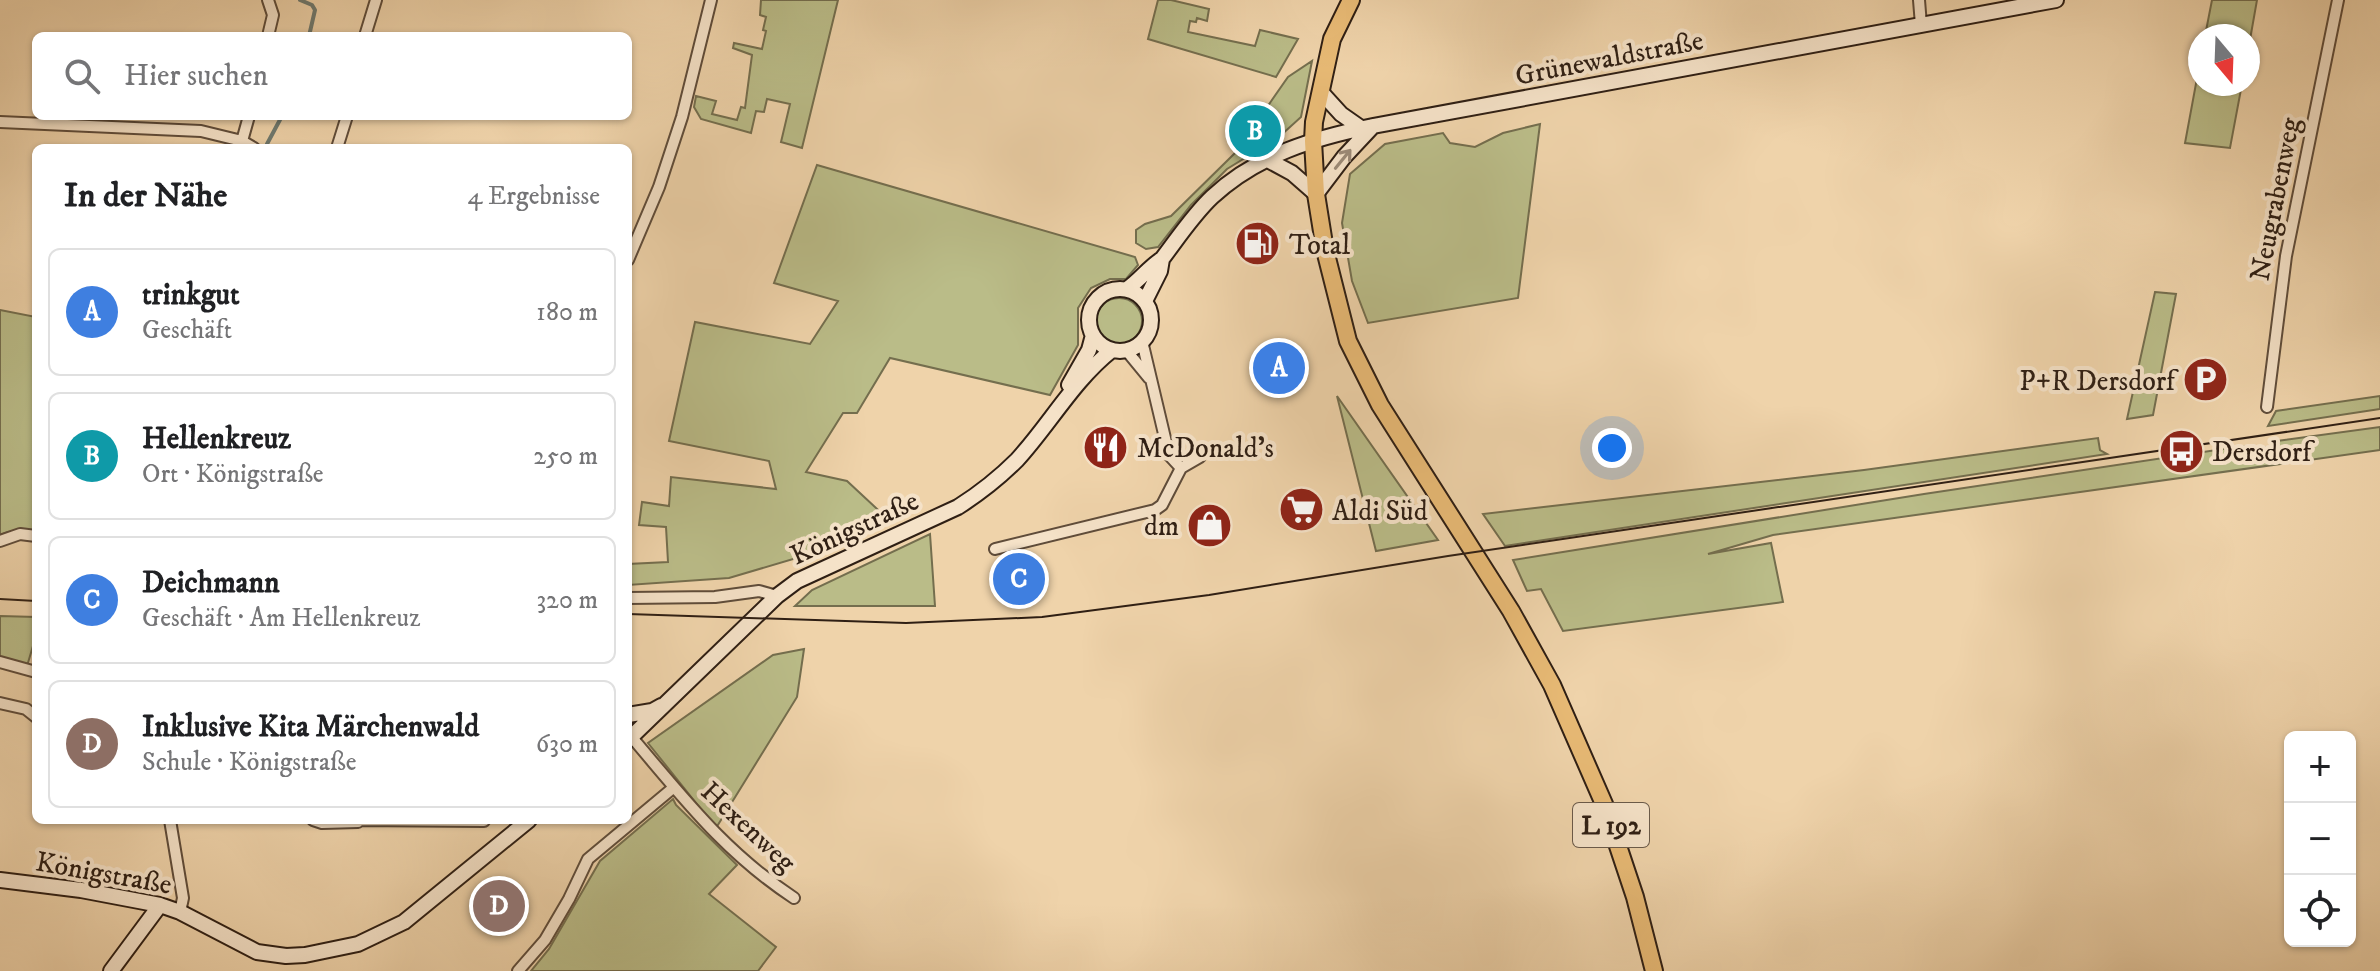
<!DOCTYPE html>
<html lang="de">
<meta charset="utf-8">
<style>
body{margin:0;font-family:"IM FELL DW Pica",serif;background:#f6f6f6;color:#202124}
.controls{position:absolute;right:24px;bottom:24px;display:grid;overflow:hidden;border-radius:12px;box-shadow:0 2px 6px #0004}
.controls button{width:72px;height:72px;display:grid;place-items:center;padding:0;border:0;border-bottom:2px solid #e0e0e0;background:#fff;color:#202124;font:40px sans-serif}
.compass{position:absolute;left:2188px;top:24px;width:72px;height:72px;border-radius:50%;background:#fff;box-shadow:0 2px 6px #0004;rotate:161deg}
.you{position:absolute;left:1612px;top:448px;width:28px;height:28px;margin:-20px;border:6px solid #fff;border-radius:50%;background:#1a73e8;box-shadow:0 0 0 12px #1a73e833}
.badge{display:grid;place-items:center;width:52px;height:52px;border-radius:50%;background:#b45309;color:#fff;font-size:26px;font-weight:700}
.pin{position:absolute;translate:-50% -50%;border:4px solid #fff;box-shadow:0 2px 8px #0006}
.list{margin:0;padding:0;list-style:none}
h2{display:flex;justify-content:space-between;align-items:center;height:104px;margin:0;padding:0 32px;font-size:34px}
h2 small{font-size:26px;font-weight:400;color:#757577}
.list li{display:grid;grid-template-columns:52px 1fr auto;gap:24px;align-items:center;box-sizing:border-box;height:128px;margin:0 16px 16px;padding:0 16px;border:2px solid #e0e0e0;border-radius:12px}
.list b{display:block;font-size:30px;white-space:nowrap}
.list p{margin:0;font-size:26px;white-space:nowrap;color:#757577}
.list em{font-size:26px;font-style:normal;color:#757577}
.icon{flex:none;width:44px;height:44px;fill:none;stroke:currentColor;stroke-width:2;stroke-linecap:round;stroke-linejoin:round}
.map{position:relative;flex:none;width:2380px;height:971px;overflow:hidden}
.search{position:absolute;background:#fff;box-shadow:0 2px 6px #0004;left:32px;top:32px;width:600px;height:88px;display:flex;align-items:center;gap:20px;box-sizing:border-box;padding:0 28px;border-radius:12px;color:#757577;font-size:30px}
.panel{position:absolute;background:#fff;box-shadow:0 2px 6px #0004;left:32px;top:144px;width:600px;height:680px;border-radius:12px}
.map>svg:first-child{display:block}
</style>
<div class="map">
<svg width="2380" height="971" viewBox="0 0 2380 971">
<rect width="100%" height="100%" fill="#efd3aa"/>
<filter id="stains"><feTurbulence type="fractalNoise" baseFrequency=".0025" numOctaves="4"/><feColorMatrix values="0 0 0 0 .2 0 0 0 0 .09 0 0 0 0 .02 0 0 0 .5 -.17"/></filter>
<radialGradient id="worn" r=".72"><stop offset=".6" stop-color="#630" stop-opacity="0"/><stop offset="1" stop-color="#630" stop-opacity=".3"/></radialGradient>
<!-- green -->
<path fill="#babc88" stroke="#746e4e" stroke-width="2" d="M761,0H838L802,148L781,142L790,104L767,99L764,112L756,111L751,133L701,119L694,107L696,96L716,101L712,114L737,120L741,107L745,108L752,55L733,48L734,43L762,49L766,31L763,30L766,17L760,15Z
M1158,0H1171L1209,9L1207,21L1197,18L1196,22L1190,21L1188,32L1255,46L1260,30L1298,39L1276,77L1148,39Z
M2212,0H2257L2248,51V36H2205Z
M1312,61L1301,117L1279,137L1227,169L1191,205L1158,247L1146,249L1136,243V230L1145,224L1171,216L1235,153L1288,77Z
M2200,62V84H2242L2230,148L2185,143Z
M1540,124L1518,298L1368,323L1352,281L1342,223L1350,174L1385,144L1443,133L1450,143L1475,147L1503,133Z
M817,165L1135,257L1138,265L1126,279H1110L1091,288L1078,308V345L1050,395L890,358L857,413H843L806,472L847,481L890,521L820,551L729,578L628,585V564L668,562L666,527L639,525L642,502L669,506L671,477L776,489L769,461L669,441L695,322L810,344L838,301L774,283Z
M2155,292L2176,294L2153,415L2127,419Z
M1096 321a23 23 0 1 1 46 0a23 23 0 1 1-46 0Z
M0,310L36,317V513L33,531L8,532L0,535Z
M1337,396L1438,540L1376,551Z
M2380,396V409L2268,426L2276,411Z
M2380,427V450L1773,535L1708,554L1771,543L1783,602L1563,631L1541,589L1527,591L1513,560L1924,494L2243,446L2251,450L2274,446L2277,441Z
M2098,438L2100,450L2107,454L1505,546L1483,514L1864,470Z
M930,534L935,606H795L812,590Z
M0,616L36,617V636L27,666L0,658Z
M804,649L797,697L716,828L648,743L773,655Z
M673,799L676,805L737,865L709,894L776,947L758,971H531L549,949L600,861Z"/>
<g fill="none" stroke-linecap="round" stroke-linejoin="round">
<!-- stream -->
<path stroke="#6f7a70" stroke-width="4" d="M300,0L312,5L315,10L309,36
M267,144L282,116"/>
<defs>
<path id="street" d="M1919,0L1921,25
M268,36L273,15L268,0
M365,36L376,0
M0,122L201,131L242,141L254,148
M242,141L249,116
M337,148L347,116
M628,260L659,187L682,117L711,0
M1142,341L1169,455L1181,468
M1126,350L1149,378
M2267,407L2286,256L2338,0
M0,541L20,534L36,536
M995,549L1155,510L1162,505L1181,468L1200,457
M628,598L715,597L759,591L777,596
M0,662L36,672
M0,703L26,709L36,717
M629,734C683,797 723,851 794,898
M170,820L183,898L180,912
M313,820L322,823L358,822
M356,820L484,821
M518,971L545,940L569,899L588,859L673,788"/>
<path id="secondary" d="M1321,92L1341,114L1361,128
M1266,159L1292,173L1316,194L1344,157L1373,126
M1127,289C1140,280 1149,267 1162,259C1178,238 1193,215 1212,197C1257,155 1314,138 1373,126L2056,0
M1089 320a31 31 0 1 1 62 0a31 31 0 1 1-62 0Z
M1145,301L1160,271L1162,259
M1069,385L1089,350L1093,335
M628,715L652,711L661,706
M628,740L777,596L797,581L958,507C980,493 999,478 1017,460C1050,424 1073,381 1112,350
M0,880L81,890L160,905L180,912L257,952L286,956L305,955L358,944L404,922L529,820
M111,971L160,905"/>
<path id="primary" d="M1351,0L1332,39L1314,122L1313,141L1316,194L1325,250L1348,341L1380,405L1511,611L1552,685L1604,804L1635,897L1654,971"/>
</defs>
<!-- street casing -->
<use href="#street" stroke="#5f4c3a" stroke-width="14"/>
<!-- secondary casing -->
<use href="#secondary" stroke="#2f1f14" stroke-width="18"/>
<!-- primary casing -->
<use href="#primary" stroke="#2f1f14" stroke-width="20"/>
<!-- street -->
<use href="#street" stroke="#f5e2c8" stroke-width="10"/>
<!-- secondary -->
<use href="#secondary" stroke="#f5e2c8" stroke-width="14"/>
<!-- primary -->
<use href="#primary" stroke="#e8ba75" stroke-width="16"/>
<!-- tram -->
<path stroke="#2f1f14" stroke-width="2" d="M0,599L36,601
M628,614L906,623L1042,617L1209,595L1448,556L2380,418"/>
</g>
<!-- one-way arrows -->
<defs><path id="oneway-shaft" d="M-6 0H5M1.5-3L5.5 0L1.5 3" fill="none" stroke-width="1.6" stroke-linecap="round" stroke-linejoin="round" transform="scale(2)"/></defs>
<use stroke="#9c8a77" href="#oneway-shaft" transform="translate(1343 159) rotate(-51)"/>
<!-- icons -->
<defs>
<symbol id="fuel-disc" viewBox="-11 -11 22 22"><circle r="9.5" fill="#8f2418" stroke="#f5e2c8"/><path d="M-5.5-6h7V0h2V4h1.3V-2.5L3-4.5l.8-.8L6-3V5H2.5V1h-1V6h-7ZM-4.2-4.7v3.2H.2V-4.7Z" fill="#fff"/></symbol>
<symbol id="parking-disc" viewBox="-11 -11 22 22"><circle r="9.5" fill="#8f2418" stroke="#f5e2c8"/><path d="M-3.5-5.5H1a3.5 3.5 0 0 1 0 7H-1V5.5H-3.5ZM-1-3.4V-.6H.8a1.4 1.4 0 0 0 0-2.8Z" fill="#fff"/></symbol>
<symbol id="restaurant-disc" viewBox="-11 -11 22 22"><circle r="9.5" fill="#8f2418" stroke="#f5e2c8"/><path d="M-5-6h1v4h1v-4h1v4h1v-4h1v5L-1.5 .5V6h-2V.5L-5-1ZM5-6V6H3V1.5H1.5Q1.5-4 5-6Z" fill="#fff"/></symbol>
<symbol id="bus-disc" viewBox="-11 -11 22 22"><circle r="9.5" fill="#8f2418" stroke="#f5e2c8"/><path d="M-5-6H5V4H4V6H2V4H-2V6H-4V4H-5ZM-3.5-4V0h7V-4ZM-3.5 1.2v1.5H-2V1.2ZM2 1.2v1.5H3.5V1.2Z" fill="#fff"/></symbol>
<symbol id="supermarket-disc" viewBox="-11 -11 22 22"><circle r="9.5" fill="#8f2418" stroke="#f5e2c8"/><path d="M-6-5.5h2.5l.6 2H6L4.5 2H-2.5L-4.4-4H-6ZM-1.5 3.2a1.3 1.3 0 1 0 .1 0ZM3 3.2a1.3 1.3 0 1 0 .1 0Z" fill="#fff"/></symbol>
<symbol id="shop-disc" viewBox="-11 -11 22 22"><circle r="9.5" fill="#8f2418" stroke="#f5e2c8"/><path d="M-5-2.5h2.3a2.7 3.5 0 0 1 5.4 0H5L5.5 6h-11ZM-1.5-2.5h3a1.5 2.3 0 0 0-3 0Z" fill="#fff"/></symbol>
</defs>
<g fill-rule="evenodd">
<use href="#fuel-disc" x="1232" y="218" width="51" height="51"/>
<use href="#parking-disc" x="2180" y="354" width="51" height="51"/>
<use href="#restaurant-disc" x="1080" y="422" width="51" height="51"/>
<use href="#bus-disc" x="2156" y="426" width="51" height="51"/>
<use href="#supermarket-disc" x="1276" y="484" width="51" height="51"/>
<use href="#shop-disc" x="1184" y="500" width="51" height="51"/>
</g>
<g text-anchor="middle" stroke-width="8" stroke-linejoin="round" paint-order="stroke">
<!-- shield labels -->
<rect fill="#f5e2c8" stroke="#6a5a4a" stroke-width="2" x="1573" y="803" width="76" height="44" rx="6"/>
<g font-size="26" font-weight="bold" fill="#2f1f14">
<text x="1611" y="834">L 192</text>
</g>
<!-- street labels -->
<g font-size="28" fill="#2f1f14" stroke="#f5e2c8">
<text transform="translate(1609 57) rotate(-11)" y="10">Grünewaldstraße</text>
<text transform="translate(2274 199) rotate(-79)" y="10">Neugrabenweg</text>
<text transform="translate(854 527) rotate(-25)" y="10">Königstraße</text>
<text transform="translate(749 826) rotate(43)" y="10">Hexenweg</text>
<text transform="translate(104 872) rotate(10)" y="10">Königstraße</text>
</g>
<!-- poi labels -->
<g font-size="28" fill="#2f1f14" stroke="#f5e2c8" text-anchor="start">
<text x="1289" y="254">Total</text>
<text x="2175" y="390" text-anchor="end">P+R Dersdorf</text>
<text x="1137" y="457">McDonald's</text>
<text x="2212" y="461">Dersdorf</text>
<text x="1332" y="520">Aldi Süd</text>
<text x="1179" y="535" text-anchor="end">dm</text>
</g>
</g>
<rect width="100%" height="100%" filter="url(#stains)"/>
<rect width="100%" height="100%" fill="url(#worn)"/>
</svg>
<div class="controls">
<button>+</button>
<button>−</button>
<button><svg class="icon" aria-label="locate" viewBox="0 0 24 24"><circle cx="12" cy="12" r="6"/><path d="M12 2v4M12 18v4M2 12h4M18 12h4"/></svg></button>
</div>
<svg class="compass" viewBox="-18 -18 36 36"><path d="M0-13l5 13h-10z" fill="#e53935"/><path d="M0 13l5-13h-10z" fill="#757577"/></svg>
<div class="you"></div>
<div class="pin badge" style="left:1279px;top:368px;background:#3f7fe0">A</div>
<div class="pin badge" style="left:1255px;top:131px;background:#0f9aa8">B</div>
<div class="pin badge" style="left:1019px;top:579px;background:#3f7fe0">C</div>
<div class="pin badge" style="left:499px;top:906px;background:#8d6e63">D</div>
<div class="search"><svg class="icon" aria-label="search" viewBox="0 0 24 24"><circle cx="10" cy="10" r="6"/><path d="M15 15l6 6"/></svg>Hier suchen</div>
<section class="panel">
<h2>In der Nähe<small>4 Ergebnisse</small></h2>
<ul class="list">
<li><span class="badge" style="background:#3f7fe0">A</span><div><b>trinkgut</b><p>Geschäft</p></div><em>180 m</em></li>
<li><span class="badge" style="background:#0f9aa8">B</span><div><b>Hellenkreuz</b><p>Ort · Königstraße</p></div><em>250 m</em></li>
<li><span class="badge" style="background:#3f7fe0">C</span><div><b>Deichmann</b><p>Geschäft · Am Hellenkreuz</p></div><em>320 m</em></li>
<li><span class="badge" style="background:#8d6e63">D</span><div><b>Inklusive Kita Märchenwald</b><p>Schule · Königstraße</p></div><em>630 m</em></li>
</ul>
</section>
</div>
